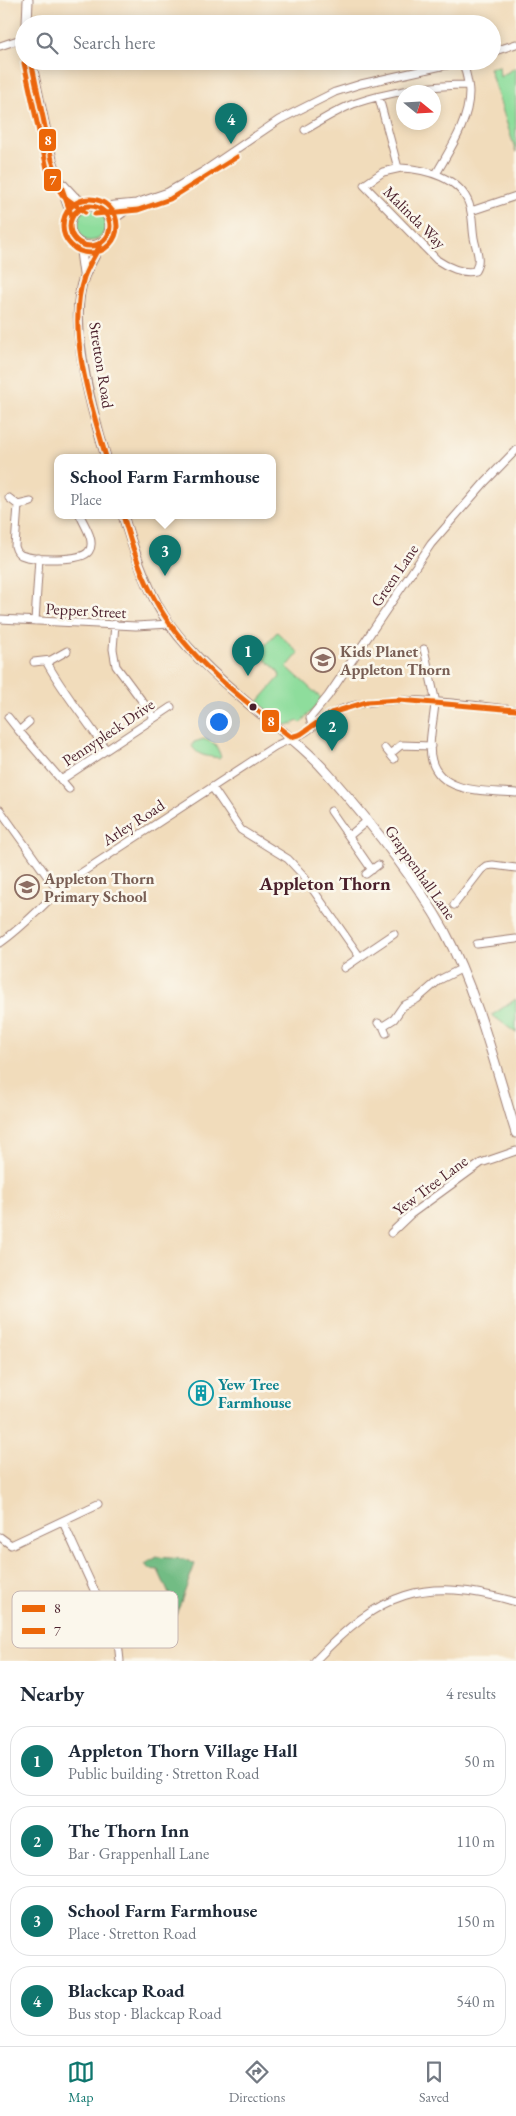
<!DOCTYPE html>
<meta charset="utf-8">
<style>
body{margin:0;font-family:"EB Garamond",serif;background:#f6f6f7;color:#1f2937}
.compass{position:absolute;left:396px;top:85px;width:45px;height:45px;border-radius:50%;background:#fff;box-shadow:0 2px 12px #0003;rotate:108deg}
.you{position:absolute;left:218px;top:721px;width:18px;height:18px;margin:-12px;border:4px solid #fff;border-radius:50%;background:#1a73e8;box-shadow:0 0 0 8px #1a73e833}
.badge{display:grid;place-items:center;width:32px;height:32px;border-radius:50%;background:#0f766e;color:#fff;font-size:16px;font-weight:700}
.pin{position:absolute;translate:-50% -41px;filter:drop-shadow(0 1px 2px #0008)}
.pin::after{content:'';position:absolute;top:26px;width:18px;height:15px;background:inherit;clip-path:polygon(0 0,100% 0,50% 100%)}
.popup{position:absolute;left:54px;top:454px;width:222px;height:65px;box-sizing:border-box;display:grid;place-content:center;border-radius:10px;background:#fff;filter:drop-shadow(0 1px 4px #0005);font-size:16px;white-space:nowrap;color:#747a83}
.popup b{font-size:19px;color:#1f2937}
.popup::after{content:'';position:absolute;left:50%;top:100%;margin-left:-10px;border:10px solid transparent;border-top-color:#fff}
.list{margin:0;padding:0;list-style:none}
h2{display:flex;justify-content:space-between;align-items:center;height:65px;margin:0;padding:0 20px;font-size:21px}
h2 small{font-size:16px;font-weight:400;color:#747a83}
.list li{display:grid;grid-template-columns:32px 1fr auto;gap:15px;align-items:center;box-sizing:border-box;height:70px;margin:0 10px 10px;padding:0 10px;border:1px solid #e0e1e3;border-radius:20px}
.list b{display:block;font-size:19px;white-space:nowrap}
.list p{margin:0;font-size:16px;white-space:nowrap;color:#747a83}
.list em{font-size:16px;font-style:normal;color:#747a83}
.icon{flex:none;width:28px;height:28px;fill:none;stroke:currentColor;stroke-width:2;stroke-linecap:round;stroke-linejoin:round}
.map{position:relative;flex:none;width:516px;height:1661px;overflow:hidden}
.search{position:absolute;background:#fff;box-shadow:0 2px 12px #0003;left:15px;right:15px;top:15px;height:55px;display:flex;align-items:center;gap:12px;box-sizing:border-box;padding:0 18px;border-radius:28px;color:#747a83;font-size:19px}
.sheet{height:385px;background:#fff}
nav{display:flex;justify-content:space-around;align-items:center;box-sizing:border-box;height:70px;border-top:1px solid #e0e1e3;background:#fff;font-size:14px;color:#747a83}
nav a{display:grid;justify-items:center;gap:2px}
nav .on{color:#0f766e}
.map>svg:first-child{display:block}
</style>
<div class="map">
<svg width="516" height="1661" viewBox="0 0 516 1661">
<rect width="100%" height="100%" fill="#fbf7ec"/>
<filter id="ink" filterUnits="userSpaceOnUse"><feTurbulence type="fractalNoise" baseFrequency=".02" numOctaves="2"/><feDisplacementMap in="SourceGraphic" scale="10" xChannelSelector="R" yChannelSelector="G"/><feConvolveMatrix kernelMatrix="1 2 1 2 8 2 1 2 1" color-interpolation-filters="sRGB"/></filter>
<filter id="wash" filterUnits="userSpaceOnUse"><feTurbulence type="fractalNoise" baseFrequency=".0096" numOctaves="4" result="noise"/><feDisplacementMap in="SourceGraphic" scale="20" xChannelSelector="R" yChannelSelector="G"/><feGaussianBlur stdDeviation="1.12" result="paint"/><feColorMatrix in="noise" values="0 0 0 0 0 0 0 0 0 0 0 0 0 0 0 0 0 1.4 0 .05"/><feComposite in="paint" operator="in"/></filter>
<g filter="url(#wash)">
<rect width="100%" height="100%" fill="#f1dcbb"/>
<!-- green -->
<path fill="#8edd9c" stroke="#6c7e64" d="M499,66L500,77L516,67V152L489,68Z
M74 225a16 16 0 1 1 32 0a16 16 0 1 1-32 0Z
M277,632L299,653L287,667L322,699L301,723L297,720L293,724L284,725L257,703L280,677L278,671L258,653Z
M204,739L215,744L221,756L219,758C209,756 198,757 192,746L194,742Z
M516,999V1033L492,1015Z"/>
<!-- forest -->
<path fill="#72bc84" stroke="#5e6e58" d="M157,1557L184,1559L195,1564L176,1615L170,1613L169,1594L158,1570L149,1569L145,1564Z"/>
</g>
<g filter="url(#ink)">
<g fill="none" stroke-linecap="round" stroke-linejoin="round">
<defs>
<path id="minor" d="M0,46L24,38
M492,52L516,44
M379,98L398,168
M305,130C320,121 336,111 353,104C388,92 431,85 468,85
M401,168C426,169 460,178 469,204C473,215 472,226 474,238C476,250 482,259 475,271C463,274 447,267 437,260L364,185L383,172Z
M436,174C450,149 469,122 469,92C469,82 465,71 463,61
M94,207L136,203L168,192L204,171L279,120L335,92L361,84L464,61
M471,211L516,196
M109,230L116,218L134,205
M9,498L18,505L31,502
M18,505L15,546C16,550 17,553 21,555C33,560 82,562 89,551C96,541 84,525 80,515
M0,619L136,626L170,624
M35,621L39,558
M115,624L113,649L116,666L154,717
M424,649L436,703
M46,661C63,693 87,720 106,750
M34,662L51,660L67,651
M435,703C434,720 427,744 432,761C442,795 488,790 516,793
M8,717L19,731L29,722
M312,726L310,718L328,696L431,544L485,482L516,450
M19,731L69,789
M385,748L394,759
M390,754L401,745L431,746
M61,780L171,707
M212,787L241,830L288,859L302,874L360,957L344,968
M0,810L57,890
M331,811L372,870
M349,836L367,821
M366,874L378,865
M454,905L481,870L486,866L493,865L516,868
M0,943C28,924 49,897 75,877L272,748C281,742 291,740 300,735C311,730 320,719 331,714C379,689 463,705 516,710
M477,944L516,939
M360,957L394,934
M378,1023L383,1026L386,1033
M383,1026L394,1019L403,1006L417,999L439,980L461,969
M391,1233L411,1214L481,1163L516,1151
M63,1522L118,1642L120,1661
M0,1537L11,1545L98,1504
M315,1661C380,1592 423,1575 516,1602"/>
<path id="major" d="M27,24L28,0
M31,61L52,160L72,217
M63,185L74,197L89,206
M70 226a20 20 0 1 1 40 0a20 20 0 1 1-40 0Z
M101,243C96,254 89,265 84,277C67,323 92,411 106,457
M80,244L84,274
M123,515C132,546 143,577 158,606C176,639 208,669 236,693C267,721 302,743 329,775C371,823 413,875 444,930C476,990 496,1068 516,1133"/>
</defs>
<!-- minor casing -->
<use href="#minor" stroke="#9e7e73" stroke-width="9"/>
<!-- major casing -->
<use href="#major" stroke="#9e7e73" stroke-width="11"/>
<!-- minor -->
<use href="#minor" stroke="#fff" stroke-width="7"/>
<!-- major -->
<use href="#major" stroke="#fff" stroke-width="9"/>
<defs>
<path id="bus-1" d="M31,61L52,160L72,217
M70 226a20 20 0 1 1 40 0a20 20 0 1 1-40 0Z
M101,243C96,254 88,265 84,277C66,331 91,405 106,457
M123,515C132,547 142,578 159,607C191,661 242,699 291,737L301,734L331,713L367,702L399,700L516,710"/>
<path id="bus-2" d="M24,63L48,173L63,196L85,212
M63 226a27 27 0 1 1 54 0a27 27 0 1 1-54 0Z
M95,214L138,210L170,199L237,157"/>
</defs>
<!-- bus-1 casing -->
<use href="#bus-1" stroke="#fbf7ec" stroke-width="9"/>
<!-- bus-2 casing -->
<use href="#bus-2" stroke="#fbf7ec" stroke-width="9"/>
<!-- bus-1 -->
<use href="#bus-1" stroke="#ec6608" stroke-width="5"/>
<!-- bus-2 -->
<use href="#bus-2" stroke="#ec6608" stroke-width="5"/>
</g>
</g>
<!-- icons -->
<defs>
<symbol id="school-ring" viewBox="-11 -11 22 22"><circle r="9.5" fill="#fbf7ec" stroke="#8d6e63" stroke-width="1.5"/><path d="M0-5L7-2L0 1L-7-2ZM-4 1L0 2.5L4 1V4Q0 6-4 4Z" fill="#8d6e63"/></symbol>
<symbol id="building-ring" viewBox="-11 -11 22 22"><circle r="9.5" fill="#fbf7ec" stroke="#0f9aa8" stroke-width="1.5"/><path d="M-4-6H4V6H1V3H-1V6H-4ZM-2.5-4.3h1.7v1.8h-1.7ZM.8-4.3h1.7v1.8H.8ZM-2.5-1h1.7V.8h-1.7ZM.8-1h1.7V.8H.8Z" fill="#0f9aa8"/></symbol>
</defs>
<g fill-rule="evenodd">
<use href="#school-ring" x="309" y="646" width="28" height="28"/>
<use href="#school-ring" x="13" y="873" width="28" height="28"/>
<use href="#building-ring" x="187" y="1379" width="28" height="28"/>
</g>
<!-- markers -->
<circle fill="#4a1f2b" stroke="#fbf7ec" stroke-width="2" cx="253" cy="707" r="4.5"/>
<g text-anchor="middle" stroke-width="5" stroke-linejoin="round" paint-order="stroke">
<!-- street labels -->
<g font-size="16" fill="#4a1f2b" stroke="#fbf7ec">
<text transform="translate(415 217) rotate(45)" y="6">Malinda Way</text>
<text transform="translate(102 365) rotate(81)" y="6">Stretton Road</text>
<text transform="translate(394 575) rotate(-56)" y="6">Green Lane</text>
<text transform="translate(86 610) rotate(3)" y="6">Pepper Street</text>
<text transform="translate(108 732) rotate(-34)" y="6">Pennypleck Drive</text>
<text transform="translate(133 822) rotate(-33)" y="6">Arley Road</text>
<text transform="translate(421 872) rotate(55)" y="6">Grappenhall Lane</text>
<text transform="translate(430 1185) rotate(-37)" y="6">Yew Tree Lane</text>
</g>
<!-- education labels -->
<g font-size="16" font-weight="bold" fill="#785e54" stroke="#fbf7ec" text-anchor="start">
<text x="340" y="657">Kids Planet<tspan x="340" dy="18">Appleton Thorn</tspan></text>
<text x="44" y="884">Appleton Thorn<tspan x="44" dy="18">Primary School</tspan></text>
</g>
<!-- culture labels -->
<g font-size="16" font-weight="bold" fill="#0d838f" stroke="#fbf7ec" text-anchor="start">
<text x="218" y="1390">Yew Tree<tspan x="218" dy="18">Farmhouse</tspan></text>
</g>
<!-- quarter labels -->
<g font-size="19" font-weight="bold" fill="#4a1f2b" stroke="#fbf7ec">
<text x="325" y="890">Appleton Thorn</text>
</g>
</g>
<!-- legend -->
<rect x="12" y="1591" width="166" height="57" rx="8" fill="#fbf7ec" stroke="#c6b6b2" stroke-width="1"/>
<rect x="22" y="1605" width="23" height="7" fill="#ec6608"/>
<rect x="22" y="1628" width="23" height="6" fill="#ec6608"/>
<g font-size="14" fill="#4a1f2b">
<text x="54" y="1613">8</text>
<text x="54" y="1636">7</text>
</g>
<g stroke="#fbf7ec" stroke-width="2">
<rect x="38" y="128" width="19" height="24" rx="5" fill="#ec6608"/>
<rect x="43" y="168" width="19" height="24" rx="5" fill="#ec6608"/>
<rect x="261" y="709" width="19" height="24" rx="5" fill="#ec6608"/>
</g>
<g font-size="14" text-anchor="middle" font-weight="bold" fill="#fff">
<text x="48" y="145">8</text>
<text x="53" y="185">7</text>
<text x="271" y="726">8</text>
</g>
</svg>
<svg class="compass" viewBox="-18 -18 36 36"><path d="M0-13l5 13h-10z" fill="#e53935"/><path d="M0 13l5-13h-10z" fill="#747a83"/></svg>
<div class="you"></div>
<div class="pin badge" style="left:248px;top:676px">1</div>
<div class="pin badge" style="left:332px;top:751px">2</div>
<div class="pin badge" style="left:165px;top:576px">3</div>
<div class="popup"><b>School Farm Farmhouse</b>Place</div>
<div class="pin badge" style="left:231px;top:144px">4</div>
<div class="search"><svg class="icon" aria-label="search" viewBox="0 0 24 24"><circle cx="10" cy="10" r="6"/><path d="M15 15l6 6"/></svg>Search here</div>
</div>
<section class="sheet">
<h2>Nearby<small>4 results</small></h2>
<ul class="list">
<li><span class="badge">1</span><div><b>Appleton Thorn Village Hall</b><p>Public building · Stretton Road</p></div><em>50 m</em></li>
<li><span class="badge">2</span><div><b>The Thorn Inn</b><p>Bar · Grappenhall Lane</p></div><em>110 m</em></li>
<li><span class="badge">3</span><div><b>School Farm Farmhouse</b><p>Place · Stretton Road</p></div><em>150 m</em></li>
<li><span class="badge">4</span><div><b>Blackcap Road</b><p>Bus stop · Blackcap Road</p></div><em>540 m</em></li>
</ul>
</section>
<nav>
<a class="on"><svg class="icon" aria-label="map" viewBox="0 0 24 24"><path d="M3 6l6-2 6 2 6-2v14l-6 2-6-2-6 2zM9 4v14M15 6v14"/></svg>Map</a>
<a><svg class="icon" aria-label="directions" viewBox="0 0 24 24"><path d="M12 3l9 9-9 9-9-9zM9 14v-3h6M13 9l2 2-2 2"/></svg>Directions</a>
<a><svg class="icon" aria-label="saved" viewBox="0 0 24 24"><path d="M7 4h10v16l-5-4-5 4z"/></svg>Saved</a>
</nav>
